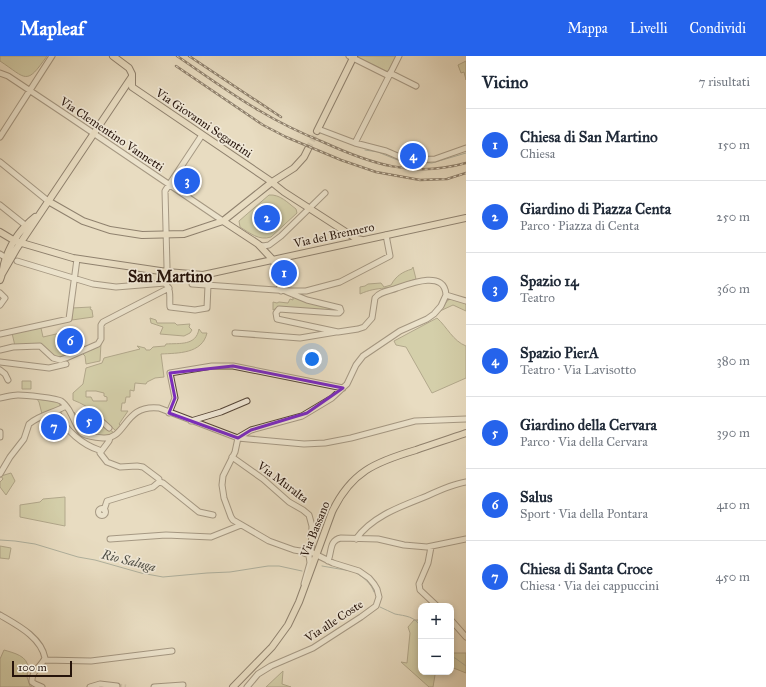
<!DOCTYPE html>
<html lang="it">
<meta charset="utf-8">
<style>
body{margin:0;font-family:"IM FELL Great Primer",serif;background:#f6f6f7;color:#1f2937}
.controls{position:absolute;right:12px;bottom:12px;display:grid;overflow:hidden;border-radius:8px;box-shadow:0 2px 6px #0003}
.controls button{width:36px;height:36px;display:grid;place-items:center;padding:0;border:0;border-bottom:1px solid #e0e1e3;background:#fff;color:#1f2937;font:20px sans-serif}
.scale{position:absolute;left:12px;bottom:10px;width:60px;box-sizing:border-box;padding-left:4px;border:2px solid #26140b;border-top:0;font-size:11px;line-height:14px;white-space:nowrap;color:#26140b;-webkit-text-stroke:3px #f0e8d7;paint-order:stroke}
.you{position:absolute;left:312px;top:303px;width:14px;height:14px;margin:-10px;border:3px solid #fff;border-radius:50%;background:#1a73e8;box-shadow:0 0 0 6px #1a73e833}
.badge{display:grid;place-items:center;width:26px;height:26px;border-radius:50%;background:#2563eb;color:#fff;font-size:13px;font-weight:700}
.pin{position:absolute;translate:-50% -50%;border:2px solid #fff;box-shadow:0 1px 4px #0006}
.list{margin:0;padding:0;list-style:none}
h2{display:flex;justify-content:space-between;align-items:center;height:52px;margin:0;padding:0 16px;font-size:17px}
h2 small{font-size:13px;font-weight:400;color:#747a83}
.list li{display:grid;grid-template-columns:26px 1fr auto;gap:12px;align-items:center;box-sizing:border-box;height:72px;padding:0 16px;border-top:1px solid #e0e1e3}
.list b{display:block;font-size:15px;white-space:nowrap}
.list p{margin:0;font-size:13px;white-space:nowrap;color:#747a83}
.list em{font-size:13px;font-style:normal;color:#747a83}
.map{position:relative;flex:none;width:466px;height:631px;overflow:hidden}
header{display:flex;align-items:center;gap:24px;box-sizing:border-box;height:56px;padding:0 20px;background:#2563eb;color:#fff}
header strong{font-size:19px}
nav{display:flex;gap:22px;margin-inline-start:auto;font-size:14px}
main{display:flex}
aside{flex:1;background:#fff}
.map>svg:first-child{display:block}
</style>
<header>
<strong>Mapleaf</strong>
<nav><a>Mappa</a><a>Livelli</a><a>Condividi</a></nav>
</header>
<main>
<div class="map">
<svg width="466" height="631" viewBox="0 0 466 631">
<rect width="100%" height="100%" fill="#e8dcc1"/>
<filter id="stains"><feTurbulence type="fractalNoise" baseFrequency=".005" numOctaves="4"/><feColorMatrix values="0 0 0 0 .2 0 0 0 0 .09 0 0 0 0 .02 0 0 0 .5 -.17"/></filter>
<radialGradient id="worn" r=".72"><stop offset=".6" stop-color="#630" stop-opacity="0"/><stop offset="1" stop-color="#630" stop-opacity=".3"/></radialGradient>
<!-- green -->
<path fill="#bdbe8e" stroke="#72694c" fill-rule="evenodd" d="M0,0H47C26,30 27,23 0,5Z
M359,0H396L388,16L358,1Z
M466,5V24L464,16L461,17L458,9Z
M269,139C280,138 288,147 296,153L297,157L271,181C259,185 250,177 240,171L239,165Z
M413,211L416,223C406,226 395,232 385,232C375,233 369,234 360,238V231L365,230L368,228L381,227L384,231L391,229C396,220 402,216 412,213Z
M293,240L339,253L338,255L279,251L273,254V246L277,247L279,246L288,247L290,243L293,244Z
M451,243L466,247V255L453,249L440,255L448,244Z
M91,251L90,253L92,254L93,261L72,264V252Z
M150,262L156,264L157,267H175L177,269L190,268L189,271L192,274L190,277L184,280L160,278L163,271L151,267Z
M437,262C447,271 453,285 466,290V322L432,337L406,291L396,289L394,285Z
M41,272L43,281L65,276L67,285L60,288L65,301L55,302L46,293L15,290L12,277Z
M199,273L202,277H207C202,298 178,297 161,298L164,321L155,322L147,326L146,328L135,327L134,335L130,334V341H126L125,347H122L121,355H128L119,368L121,370L116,375C103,363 90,350 73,344V337L83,328L86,312L102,307L104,302L140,293L137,290L145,292L146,294H150L153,291L165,290L166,288C180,287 196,290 199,273ZM86,335H96L104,337V340L107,341V345H93L91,341H86Z
M101,287L100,305L86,308L85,300L82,297L94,293Z
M22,325H31V333H22Z
M37,343L60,346V351L42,358L39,346Z
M85,354L114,377L112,379C103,380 89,380 82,374C78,370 76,362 74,356L77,361L79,362Z
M11,417L15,425L6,439L0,431V426L3,423L1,420Z
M65,441V470L20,461V449L40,446L43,443Z
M0,490L11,492L9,503L0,502Z
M414,564H421V616H437L435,619L433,631H429L401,606L407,607L410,577L408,571Z
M4,594C14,597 28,600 28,612C28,615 27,618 27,621C28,624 29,627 30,630L32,631H0V603Z
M451,597H466V617L451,611Z
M283,615L282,628L291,631H266Z"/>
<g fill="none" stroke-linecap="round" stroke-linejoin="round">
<!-- stream -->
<path stroke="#6a7870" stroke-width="1" d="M365,94L378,96L400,105L405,106
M410,106L432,107L466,97
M0,484L15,485L35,488L78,501L95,504L141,517L163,521L207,517L230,516L268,510H279L302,515
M322,510L351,515
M356,517C363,521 371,527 374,536
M380,551C385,553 390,556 395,558C405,560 415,560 421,571
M421,584V589
M451,601L455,602L466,610"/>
<!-- minor-tunnel -->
<path stroke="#c1b49d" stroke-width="5" stroke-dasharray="5 2.5" stroke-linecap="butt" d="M117,630L126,631"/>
<!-- major-tunnel -->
<path stroke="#c1b49d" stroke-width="6" stroke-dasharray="6 3" stroke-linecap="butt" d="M308,93L317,75"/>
<defs>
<path id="minor" d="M349,0L389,20L399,0
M0,17L8,20L68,60L223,165
M390,17L416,30
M318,73L355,87L386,95L407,104L435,103L466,92
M202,79L165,135L167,211L165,227C172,234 169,242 170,251L195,254L207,252L208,229
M0,81L52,0
M355,87L389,20
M0,106L48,145
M0,149L25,169
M259,189L263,190L269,189L281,180L325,137
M0,198L8,203
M273,204L281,235
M17,205L93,228L116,231L165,227
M192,219V228L291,235H306L340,226L390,200L386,179
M285,235L307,244L340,252L341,255L339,257H335L279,253L276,257L277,263L338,276L358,273L364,271L372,262L375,242C380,235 390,235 397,232C411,227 445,214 446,239
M0,237L5,242L0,249
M446,239L466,245
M235,277L300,282L336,276
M0,278L69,263L77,203
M0,294L13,291L40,290L53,302L60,304L66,302L98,288L101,283V269L103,266L169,232
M0,306L49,312L66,308
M0,314L5,318L8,324
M0,342C6,341 12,339 18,339C25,339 56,342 61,345C64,347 67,351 69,354C81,375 75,380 103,382C127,384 123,348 159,352L238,382L304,388L325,387L351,382L415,365L466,363
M89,354L109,372
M169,357L175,342L170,317L212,310H233L343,332
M59,359C65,374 83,389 99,394
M191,365L221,356L247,345
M0,376V381
M239,381L251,374L302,360L332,342L347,328L356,309L363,300L400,275L427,263L434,258L441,250L446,239
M110,382L109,385L100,397L107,406L120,411L137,410L143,411L159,423V426L163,427L199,456L213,459
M238,382L235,396L223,420L222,429L224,442L231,461L233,464L269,485L294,494L313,497L333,507L359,515L369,522L374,528L377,533L379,541L376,550L361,561L313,592L271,610L258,618L247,631
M232,401L263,423L289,446L303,454L309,459L312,470L311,497
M0,418L10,401L24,383L29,368C39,359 54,357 66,350
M98.5 456a3.5 3.5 0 1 1 7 0a3.5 3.5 0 1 1-7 0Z
M104,454L107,445L153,431L159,426
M110,483L166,479L211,481L241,469
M356,483C372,460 402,450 427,440C440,434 453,428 466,426
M431,491L428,507L419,528L420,534L437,550
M328,505C332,496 329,484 341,482L378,483L404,489L427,491L466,483
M304,528L310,507L309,499L304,497
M0,559C17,569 41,581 45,602C41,611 31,615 32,626L35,628L42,631
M451,564L466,581
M44,604L91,605L172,595
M90,631L100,628L117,630
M154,631L183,629"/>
<path id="major" d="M113,0L129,12L132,18V31L269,124L284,136L349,178L357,183L362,184
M317,75L354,0
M48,145L83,165L110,174L142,179L184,178L223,165L272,126L294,112L304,101L308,93
M223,165L258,188L273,204
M0,176L15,185L73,202L167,216L203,219L466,162
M2,218L17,192L131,22
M0,224C2,219 3,214 4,208C9,190 20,173 35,161
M233,631L272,591L288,569L299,546L332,456C351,416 375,406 416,394C433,388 449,383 466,377"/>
</defs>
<!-- minor casing -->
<use href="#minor" stroke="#564638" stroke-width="7"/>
<!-- major casing -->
<use href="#major" stroke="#26140b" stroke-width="8"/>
<!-- minor -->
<use href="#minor" stroke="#f0e8d7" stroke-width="5"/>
<!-- major -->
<use href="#major" stroke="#e8dcc1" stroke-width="6"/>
<defs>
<path id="rail" d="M177,0C205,19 232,39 260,55C280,67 301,77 323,86C371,108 413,122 466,107
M189,0L281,61
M176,10L263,69L286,81L341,104L376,116L420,124L447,123L466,117"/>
</defs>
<!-- rail casing -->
<use href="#rail" stroke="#26140b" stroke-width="2.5"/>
<!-- rail -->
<use href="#rail" stroke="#f0e8d7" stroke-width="1" stroke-dasharray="3" stroke-linecap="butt"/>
</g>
<!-- marked area -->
<path d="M0 0H466V631H0ZM233,310L343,332L307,357L251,374L238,382L169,357L175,342L170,317Z" fill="#e8dcc1" fill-opacity=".55" fill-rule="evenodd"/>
<path fill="none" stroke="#7b2cbf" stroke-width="3" stroke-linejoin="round" d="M233,310L343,332L307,357L251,374L238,382L169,357L175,342L170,317Z"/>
<g text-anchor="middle" stroke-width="3.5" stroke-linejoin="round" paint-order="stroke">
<!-- street labels -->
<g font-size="12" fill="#26140b" stroke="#f0e8d7">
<text transform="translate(204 67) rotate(34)" y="4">Via Giovanni Segantini</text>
<text transform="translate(112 78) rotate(34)" y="4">Via Clementino Vannetti</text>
<text transform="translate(334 179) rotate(-12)" y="4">Via del Brennero</text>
<text transform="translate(283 426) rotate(37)" y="4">Via Muralta</text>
<text transform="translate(315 473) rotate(-68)" y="4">Via Bassano</text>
<text transform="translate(334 565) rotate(-33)" y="4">Via alle Coste</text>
</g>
<!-- water labels -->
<g font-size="13" font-style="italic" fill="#4e4e46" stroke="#f0e8d7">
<text transform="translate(129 504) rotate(14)" y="5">Rio Saluga</text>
</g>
<!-- district labels -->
<g font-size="16" font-weight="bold" fill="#26140b" stroke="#f0e8d7">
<text x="170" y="226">San Martino</text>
</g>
</g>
<rect width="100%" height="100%" filter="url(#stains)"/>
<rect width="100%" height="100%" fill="url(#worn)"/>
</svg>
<div class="controls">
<button>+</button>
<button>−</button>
</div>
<div class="scale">100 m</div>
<div class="you"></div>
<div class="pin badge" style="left:284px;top:217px">1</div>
<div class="pin badge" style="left:267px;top:162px">2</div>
<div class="pin badge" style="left:187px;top:125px">3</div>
<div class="pin badge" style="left:413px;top:100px">4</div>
<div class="pin badge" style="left:89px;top:365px">5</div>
<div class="pin badge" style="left:70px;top:285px">6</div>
<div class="pin badge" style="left:54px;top:371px">7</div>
</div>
<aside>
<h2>Vicino<small>7 risultati</small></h2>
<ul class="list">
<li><span class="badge">1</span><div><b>Chiesa di San Martino</b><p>Chiesa</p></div><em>150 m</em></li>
<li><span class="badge">2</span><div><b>Giardino di Piazza Centa</b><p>Parco · Piazza di Centa</p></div><em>250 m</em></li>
<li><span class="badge">3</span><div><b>Spazio 14</b><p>Teatro</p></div><em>360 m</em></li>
<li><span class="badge">4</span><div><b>Spazio PierA</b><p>Teatro · Via Lavisotto</p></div><em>380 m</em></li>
<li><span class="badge">5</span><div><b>Giardino della Cervara</b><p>Parco · Via della Cervara</p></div><em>390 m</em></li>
<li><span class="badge">6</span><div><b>Salus</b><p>Sport · Via della Pontara</p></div><em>410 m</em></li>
<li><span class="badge">7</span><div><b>Chiesa di Santa Croce</b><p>Chiesa · Via dei cappuccini</p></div><em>450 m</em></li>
</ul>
</aside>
</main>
